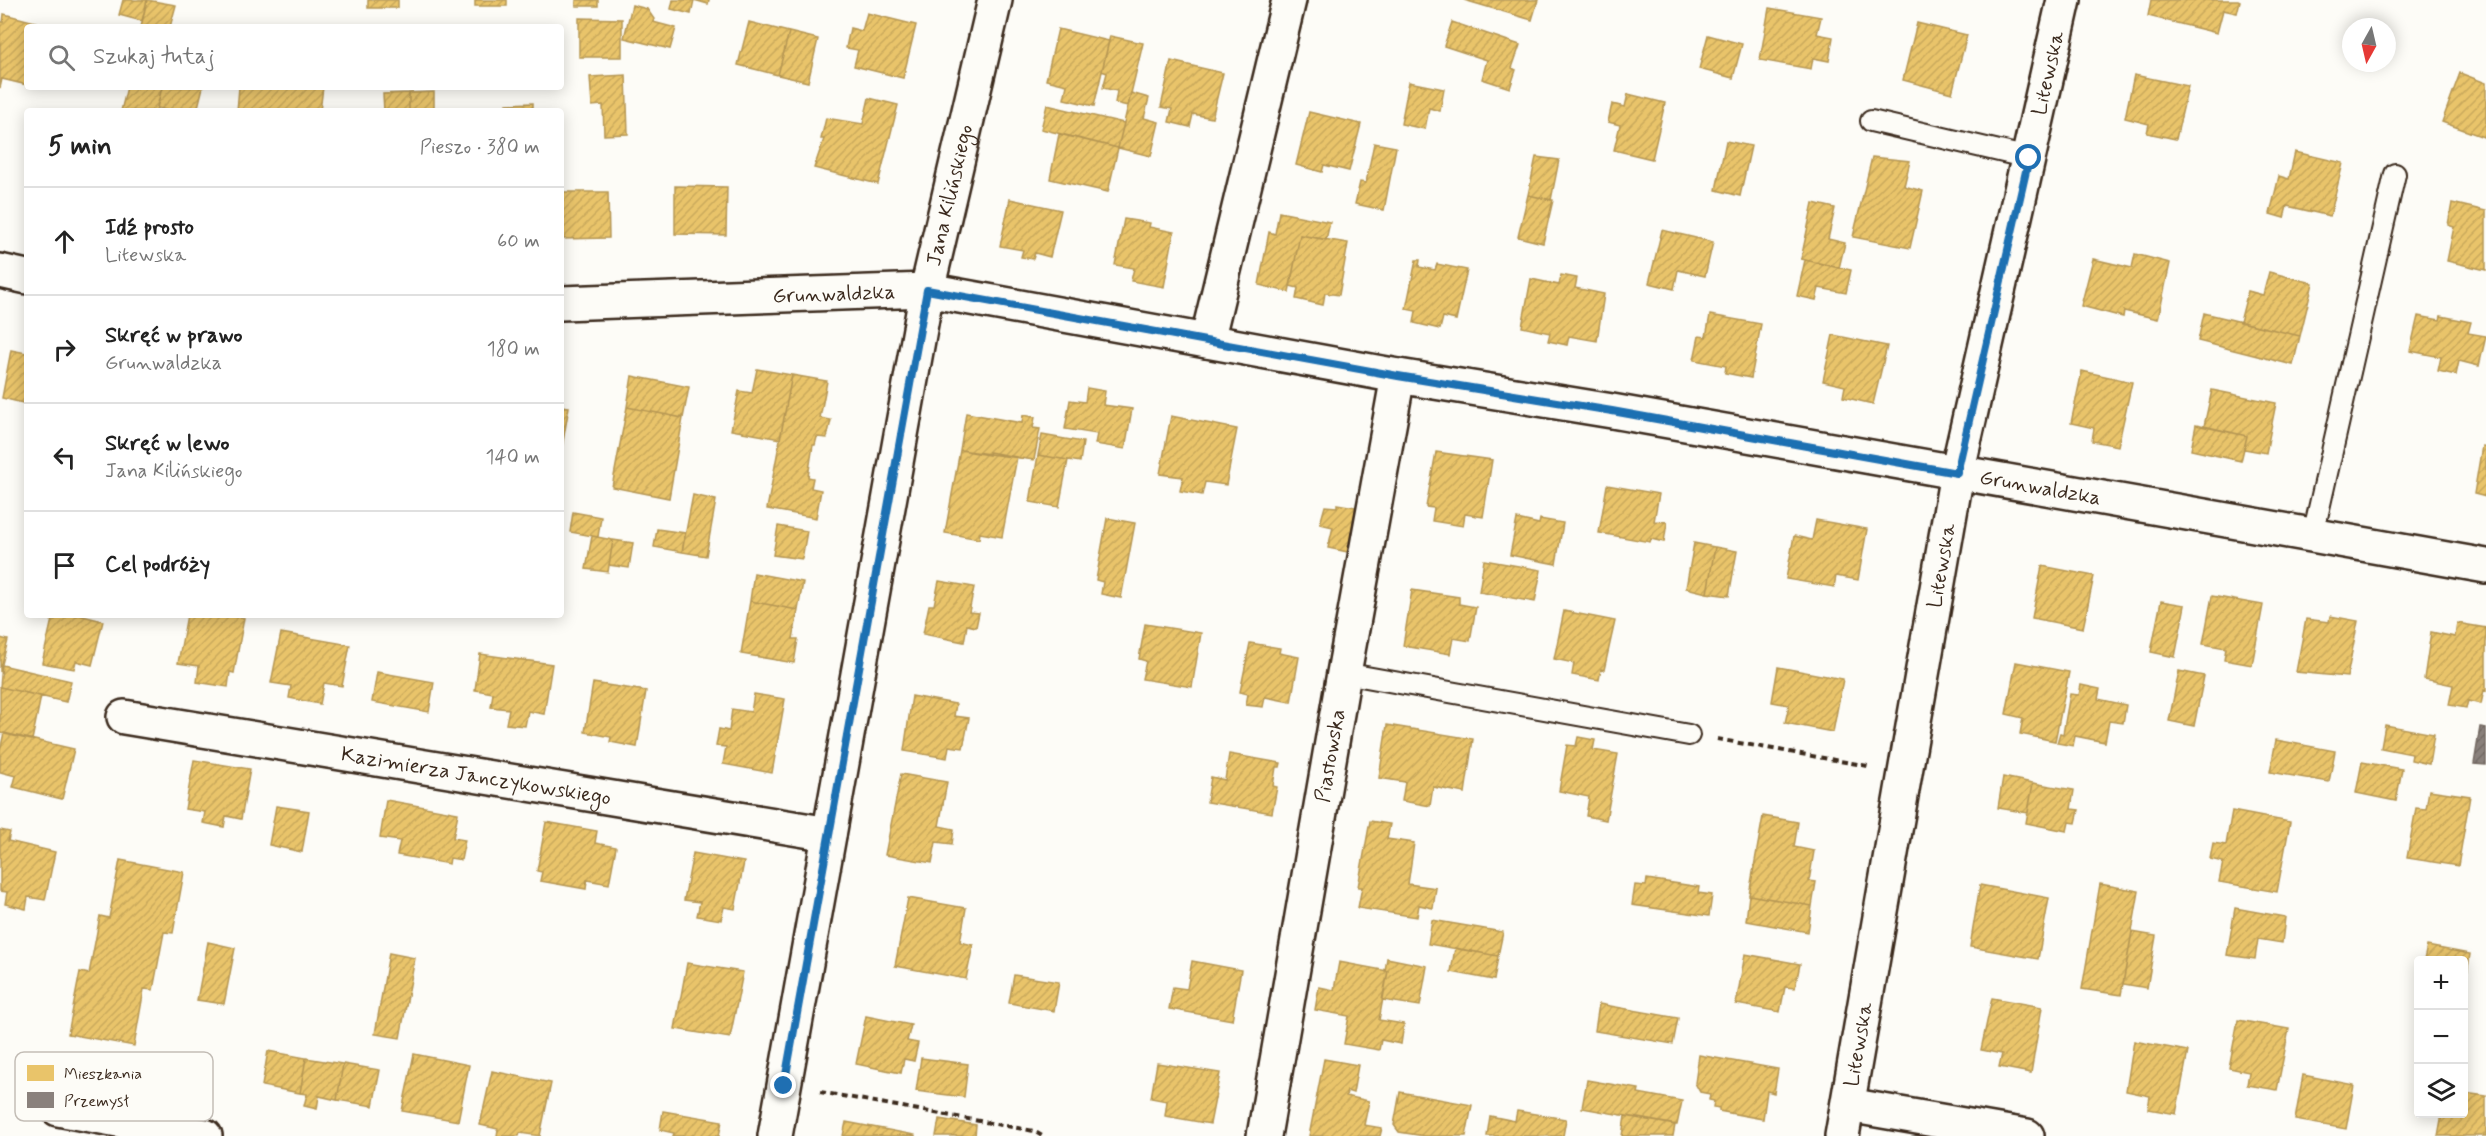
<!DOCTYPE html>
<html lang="pl">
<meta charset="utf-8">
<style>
body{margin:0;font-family:Mynerve,sans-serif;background:#f2f2f2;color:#222}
.controls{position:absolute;right:18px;bottom:18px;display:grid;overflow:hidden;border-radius:6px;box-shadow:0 3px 15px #0003}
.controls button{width:54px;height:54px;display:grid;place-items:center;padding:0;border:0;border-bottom:2px solid #e0e0e0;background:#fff;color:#222;font:30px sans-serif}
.compass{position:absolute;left:2342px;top:18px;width:54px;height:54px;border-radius:50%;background:#fff;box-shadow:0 3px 15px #0003;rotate:188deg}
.stop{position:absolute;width:18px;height:18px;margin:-14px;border:4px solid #1f6fb2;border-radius:50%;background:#fff}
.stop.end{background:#1f6fb2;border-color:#fff;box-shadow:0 2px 6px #0008}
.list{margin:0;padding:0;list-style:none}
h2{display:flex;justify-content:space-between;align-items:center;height:78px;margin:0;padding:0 24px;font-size:26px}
h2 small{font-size:20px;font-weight:400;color:#767676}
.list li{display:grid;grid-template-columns:39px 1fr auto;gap:18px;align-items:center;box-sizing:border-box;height:108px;padding:0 24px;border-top:2px solid #e0e0e0}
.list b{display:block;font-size:22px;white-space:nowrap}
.list p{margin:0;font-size:20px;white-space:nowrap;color:#767676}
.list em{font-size:20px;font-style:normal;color:#767676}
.icon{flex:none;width:33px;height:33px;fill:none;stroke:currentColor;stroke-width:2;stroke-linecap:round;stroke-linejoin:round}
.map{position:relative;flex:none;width:2486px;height:1136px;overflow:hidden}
.search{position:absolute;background:#fff;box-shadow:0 3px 15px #0003;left:24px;top:24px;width:540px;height:66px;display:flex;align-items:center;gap:15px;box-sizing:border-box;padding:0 21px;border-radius:6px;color:#767676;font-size:22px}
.panel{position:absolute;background:#fff;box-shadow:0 3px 15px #0003;left:24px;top:108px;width:540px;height:510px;border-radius:6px}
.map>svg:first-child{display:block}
</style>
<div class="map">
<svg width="2486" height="1136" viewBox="0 0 2486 1136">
<defs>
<pattern id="homes-hatch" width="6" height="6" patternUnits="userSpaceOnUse" patternTransform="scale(1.5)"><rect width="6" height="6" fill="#e9c46a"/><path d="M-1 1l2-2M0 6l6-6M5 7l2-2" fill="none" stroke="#c9a95b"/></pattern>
<pattern id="industry-hatch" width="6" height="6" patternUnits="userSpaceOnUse" patternTransform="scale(1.5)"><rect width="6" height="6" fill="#8a817c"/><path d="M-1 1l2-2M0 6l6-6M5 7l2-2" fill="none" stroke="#726a65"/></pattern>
</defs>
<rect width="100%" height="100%" fill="#fdfcf7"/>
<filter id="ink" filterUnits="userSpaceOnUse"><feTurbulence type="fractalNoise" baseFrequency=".0167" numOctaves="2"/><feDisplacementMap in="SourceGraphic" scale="12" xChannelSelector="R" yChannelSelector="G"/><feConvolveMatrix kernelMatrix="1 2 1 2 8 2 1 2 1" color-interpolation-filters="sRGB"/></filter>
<g filter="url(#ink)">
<!-- homes -->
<path fill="url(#homes-hatch)" stroke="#b59653" stroke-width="1.5" d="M123,0H147L142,21L119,15Z
M147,0L176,5L170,27H141Z
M368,0H398V8H368Z
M475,0H507V6H475Z
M576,0H598V6H576Z
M673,0H709L708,4L694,0L691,14L671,9Z
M1464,0H1538L1532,20Z
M2151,0H2238L2240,1L2237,13L2223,10L2217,33L2148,16Z
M632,5L647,9L654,19L653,22L676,28L670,49L624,38Z
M1769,8L1821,17L1817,34L1833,37L1829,61L1813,58L1811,69L1760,60Z
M867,13L916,25L903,78L854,66L858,50L846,48L850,28L862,31Z
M4,14L43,24V27H27V85L2,79L0,88V22H3Z
M579,18L622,19V57H579Z
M749,22L789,32L778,75L738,65Z
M1452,22L1520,45L1512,68L1516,70L1510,88L1482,79L1487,60L1444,46Z
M1917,23L1967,35L1952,93L1903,80Z
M1058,29L1109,41L1094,106L1064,99L1067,85L1046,80Z
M789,32L818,39L808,82L778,75Z
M1708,35L1742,44L1733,78L1699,69Z
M1110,36L1143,43L1128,106L1115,103L1117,91L1103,88L1107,73L1102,71Z
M1171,61L1223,73L1212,118L1193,114L1190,127L1169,122L1172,109L1161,107Z
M2460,73L2486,83V138L2442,122Z
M626,75L628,134L604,135L603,105L592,106L590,77Z
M2134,75L2188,86L2176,139L2147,133L2149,124L2125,118Z
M1409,82L1444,89L1440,111L1429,108L1425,129L1401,124Z
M127,87H162L156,111H121Z
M162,87H203L197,111H170L157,108Z
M239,87H323L320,111H237Z
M434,92V111H409V93Z
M409,93V111H384L383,94Z
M1131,93L1149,98L1144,118L1159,122L1151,156L1118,148Z
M1628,94L1665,103L1652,159L1614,150L1620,125L1608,122L1612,104L1625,107Z
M869,98L898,105L878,184L814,168L824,139H821L826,118L863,124Z
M533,103V111H507V104Z
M1047,105L1124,123L1118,148L1041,129Z
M1309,112L1361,124L1349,171L1324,165L1322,172L1296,165Z
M1059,134L1118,148L1108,192L1050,179Z
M1726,141L1751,146L1740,196L1716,190Z
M1374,143L1396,147L1384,210L1355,204L1360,182L1366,183Z
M2295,152L2343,163L2330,216L2287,206L2284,218L2270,214L2279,176L2289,179Z
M1536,157L1559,160L1551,200L1528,195Z
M1872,157L1910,161L1904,186L1923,191L1910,248L1853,237Z
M675,186L727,187L726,235L675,234Z
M561,192H608L609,238L561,239Z
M1528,195L1553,200L1543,243L1518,237Z
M1010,199L1061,210L1050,257L1035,253L1033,259L1021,257L1023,250L1000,246Z
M1813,203L1835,208L1828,239L1845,243L1839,268L1801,259Z
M2452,203L2486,211V270L2447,261L2454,227L2448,225Z
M1279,212L1330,222L1326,240L1300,235L1289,292L1259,285L1269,232L1275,234Z
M1124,219L1150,223L1149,227L1174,232L1164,287L1131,281L1134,268L1115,265Z
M1662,230L1713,242L1705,276L1678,270L1674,289L1649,283Z
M1300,235L1348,243L1339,295L1325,293L1323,305L1296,299L1298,288L1290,286Z
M2135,254L2170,263L2158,319L2124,311L2123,317L2081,306L2093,259L2132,268Z
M1416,260H1420L1419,267L1435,270L1437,264L1467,270L1456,320L1443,317L1440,329L1414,323L1416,311L1406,309Z
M1805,260L1851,270L1846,293L1819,288L1816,300L1797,296Z
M2269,272L2313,283L2300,336L2240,322L2248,291L2263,295Z
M1561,275L1577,278L1575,288L1604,294L1597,341L1569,336L1567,345L1548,341L1550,333L1522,327L1531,279L1559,285Z
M2204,313L2300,336L2293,365L2198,341Z
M1710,315L1761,324L1751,378L1725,373L1726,366L1694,360L1699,336L1706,337Z
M2418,316L2440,320L2441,316L2471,322L2468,333L2486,336L2479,366L2459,361L2456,375L2438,371L2441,357L2410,351Z
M1833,335L1887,346L1873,404L1843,397L1845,386L1823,381Z
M11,350L27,353V404L2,398Z
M757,369L792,375L780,439L731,430L739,391L752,393Z
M2082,371L2132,382L2118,446L2092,441L2094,428L2071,423Z
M792,375L827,381L820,418L831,420L827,438L817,437L815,445H813L808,477L813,478L811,488L821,490L816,518L767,509Z
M632,376L689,387L683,418L627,407Z
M1087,388L1105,391L1103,405L1132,409L1125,449L1095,444L1097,434L1065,429L1070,400L1085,402Z
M2212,390L2276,403L2266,453L2244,449L2247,436L2204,426Z
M561,406L569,407L561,453Z
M627,407L683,418L669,498L612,487Z
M966,413L1022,423L1023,415L1035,417L1033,428L1040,429L1034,460L960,450Z
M1171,416L1237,429L1226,485L1205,482L1202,495L1180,491L1183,477L1160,474Z
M2196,425L2247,436L2241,461L2191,450Z
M1042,435L1083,442L1080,462L1038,455Z
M2482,446L2486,447V497L2474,494Z
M960,450L989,455V452L1017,457L1002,537L980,533L979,539L945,533Z
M1436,452L1492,460L1483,517L1465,514L1463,526L1432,521L1434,508L1426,507Z
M1038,455L1068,460L1059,507L1030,502Z
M1607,485L1659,494L1654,521L1667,522L1664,542L1651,539L1650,542L1599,533Z
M693,495L716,500L706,556L682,552Z
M1337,504L1356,507L1348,552L1328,548L1333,527L1320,524L1325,506L1337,507Z
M573,512L601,517L598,537L570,532Z
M1107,518L1135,523L1121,598L1101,594L1103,582L1096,580Z
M1517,519L1539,524L1540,519L1563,523L1556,564L1510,555Z
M1816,520L1867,529L1858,580L1836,576L1834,587L1786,579L1794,536L1812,540Z
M778,526L807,531L802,559L773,555Z
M657,529L685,533L682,552L654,547Z
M592,536L613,540L608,572L586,569Z
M613,540L633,543L629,568L609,565Z
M1694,543L1715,547L1707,593L1686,588Z
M1715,547L1737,551L1729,596L1707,593Z
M1484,560L1541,570L1535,602L1479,592Z
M2042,566L2094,576L2083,628L2032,618Z
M754,573L803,582L798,610L750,601Z
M939,581L974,587L969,612L979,613L976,627L967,625L964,642L923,634L929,605H934Z
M1412,590L1459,597V604L1476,607L1470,641L1453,638L1450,654L1403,646Z
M2212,596L2263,605L2252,665L2224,660L2226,648L2203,644Z
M750,601L798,610L793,639H798L794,663L741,654Z
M2161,601L2185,605L2175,657L2151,652Z
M1564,611L1615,621L1604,670L1601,669L1599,680L1572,675L1574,663L1554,659Z
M53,615H79L103,621L92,665L76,661L74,669L42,663Z
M187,615H224L244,618L234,673L230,672L228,687L197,682L199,666L178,663Z
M2330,616L2358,621L2347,677L2296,672L2306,619L2329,622Z
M2457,623L2486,628V691L2484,690L2481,704L2468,701L2466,708L2449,705L2453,685L2424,679L2431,632L2455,637Z
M1145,624L1201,633L1192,687L1142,679L1146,661L1139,659Z
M281,633L350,645L342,686L324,683L320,704L289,698L291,686L271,683Z
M0,638L8,640L0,672Z
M1250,643L1280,648L1279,653L1299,657L1291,702L1265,697L1263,707L1246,705L1248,694L1240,692Z
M480,654L552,664L544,714L528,711L525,726L506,724L509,709L491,707L493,693L475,690Z
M2016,662L2069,672L2055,741L2020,734L2023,718L2006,714Z
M2,665L71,681L66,702L0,687Z
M1778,667L1843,679L1833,732L1785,723L1789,705L1772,702Z
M2179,671L2204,676L2194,726L2169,721Z
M377,672L434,682L429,712L372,702Z
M593,683L646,691L637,747L610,742L611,737L585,732Z
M2081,685L2100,689L2098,699L2126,705L2123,723L2109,721L2105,742L2075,736L2073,746L2057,743L2060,733L2063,734L2070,694L2079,695Z
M0,687L41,696L32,740L0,733Z
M754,694L785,699L772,773L723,764L726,747L716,746L719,729L729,731L732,709L751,712Z
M912,696L956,704L954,716L969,718L963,748L949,746L947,758L904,751Z
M1387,725L1473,739L1465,793L1433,787L1430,806L1402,801L1405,782L1379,778Z
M2385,725L2434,734L2429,764L2411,760L2412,754L2381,748Z
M4,733L74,749L62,799L13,787L16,776L0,772V750Z
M1578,737L1595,740L1593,750L1618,754L1606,820L1586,816L1589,797L1559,791L1567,745L1576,746Z
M2276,740L2335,751L2329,782L2270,772Z
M1229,754L1281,763L1280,767H1276L1273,786L1277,787L1272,813L1207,802L1211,777L1225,780Z
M194,760L250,769L241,819L226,816L224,827L203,823L205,812L185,809Z
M2362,762L2402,769L2396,801L2356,793Z
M901,774L947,782L939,826L954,829L952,844L936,842L932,863L885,855Z
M2003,777L2033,783L2028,813L1998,808Z
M2033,783L2074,790L2071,809L2079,810L2076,823L2069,822L2067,831L2026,823Z
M2429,790L2470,796L2458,866L2407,858L2416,808L2426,809Z
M386,800L458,813L453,838L465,840L461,860L450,858L449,864L397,855L400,841L380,838Z
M276,806L309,811L302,852L269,845Z
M2232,811L2290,822L2277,892L2219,882L2223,862L2210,859L2213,843L2226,845Z
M1763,816L1798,822L1794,847L1814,851L1809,881L1816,882L1812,906L1749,895Z
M1370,821L1390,824L1387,839L1414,843L1408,884L1436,888L1433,908L1419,905L1417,917L1358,908L1362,887H1358Z
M546,822L597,831L595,843L616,847L609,884L587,880L586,889L540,881L542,872L537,871Z
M0,830L10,832L8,841L55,852L45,900L28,897L26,909L5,904L7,892L0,891Z
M693,853L744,862L735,909L724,907L721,920L697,916L700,902L684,900Z
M120,860L184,872L173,933L164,932L153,990L144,989L134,1046L68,1034L80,972L89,974L100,916L109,918Z
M1647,879L1699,887L1698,893L1712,895L1709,916L1632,905L1635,885L1646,886Z
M2100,884L2139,891L2121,995L2082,989Z
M1980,885L2049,898L2038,959L1970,947Z
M1749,895L1812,906L1808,932L1746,921Z
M908,898L966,908L960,942L973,945L966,979L895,966Z
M2235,908L2285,917L2282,943L2258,939L2255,959L2227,955Z
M1432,920L1503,932L1498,956L1428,944Z
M2132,932L2156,936L2147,988L2123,984Z
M208,942L235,948L224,1004L197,1000Z
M2427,946L2470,954L2464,995V960H2424Z
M1455,948L1498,956L1494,980L1451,972Z
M389,953L415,958L400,1038L375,1034Z
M1745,954L1800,964L1795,988L1785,987L1780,1012L1736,1004Z
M1387,958L1427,966L1420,1006L1382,1000L1388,971H1385Z
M1192,961L1241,970L1232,1020L1169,1009L1173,987L1187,989Z
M1339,962L1388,971L1379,1020L1404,1024L1401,1044L1381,1040L1379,1050L1344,1044L1349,1016L1315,1010L1319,987L1334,990Z
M687,963L743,972L730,1038L675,1029Z
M1014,975L1059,982L1054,1011L1009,1003Z
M1992,998L2042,1007L2031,1073L1999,1067L2002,1054L1981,1050Z
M1599,1004L1678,1018L1673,1044L1595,1031Z
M866,1016L911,1025L907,1041L918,1043L914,1061L904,1059L901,1073L856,1064Z
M2238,1020L2289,1029L2277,1090L2247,1085L2249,1072L2229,1068Z
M2134,1041L2188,1051L2176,1114L2148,1109L2150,1096L2126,1091Z
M268,1051L306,1058L300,1093L262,1086Z
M414,1054L469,1065L458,1121L402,1111Z
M1699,1055L1778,1069L1774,1093L1767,1091L1763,1119L1719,1111V1108L1713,1107L1714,1101L1709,1100L1710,1094L1700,1092L1695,1083Z
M306,1058L343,1064L337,1100L319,1096L317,1109L304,1106L307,1094L300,1093Z
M921,1058L968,1064L964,1097L916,1091Z
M1324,1059L1358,1065L1353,1093L1347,1091L1346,1096L1369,1101L1364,1125L1382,1128L1380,1136H1309Z
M1157,1063L1220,1073L1210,1124L1165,1116L1167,1101L1151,1098Z
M343,1064L380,1070L373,1106L337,1100Z
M492,1071L551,1083L540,1136L520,1133L519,1136H497L498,1129L480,1125Z
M2303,1075L2354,1085L2346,1129L2295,1120Z
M1587,1080L1639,1089L1638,1093L1682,1101L1677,1125L1582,1108Z
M1400,1092L1472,1105L1466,1136H1424L1399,1132L1394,1125Z
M2464,1093L2486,1096V1136H2438L2442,1114H2464Z
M663,1111L722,1121L719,1136H673L674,1133L660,1130Z
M1517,1111L1566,1119L1563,1136H1487L1490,1116L1515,1121Z
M1625,1116L1675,1125L1673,1136H1622Z
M939,1119L976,1125L975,1136H936Z
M846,1122L915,1135V1136H843Z"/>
<!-- industry -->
<path fill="url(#industry-hatch)" stroke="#726760" stroke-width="1.5" d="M2480,727L2486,728V765L2474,764Z"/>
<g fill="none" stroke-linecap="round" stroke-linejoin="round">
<defs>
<path id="service" d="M1871,121L2029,158
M2313,535L2395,174
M1344,673L1689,735"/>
<g id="minor">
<path d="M0,271L27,277"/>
<path id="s1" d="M561,303L927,290L1398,376L1612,411L2486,566"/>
<path d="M1207,341L1289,0"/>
<path id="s2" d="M124,717L829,834"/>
<path d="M1848,1105L2027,1136"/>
<path d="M58,1109L205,1136"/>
<path id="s3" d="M775,1136L927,290L995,0"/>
<path id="s4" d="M1264,1136L1344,673L1398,376"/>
</g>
<g id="secondary">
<path id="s5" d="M1842,1136L1957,473L2064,0"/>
</g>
</defs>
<!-- service casing -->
<use href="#service" stroke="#3b2a1e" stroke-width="24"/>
<!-- minor casing -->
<use href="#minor" stroke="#3b2a1e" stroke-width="38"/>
<!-- secondary casing -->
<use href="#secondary" stroke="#3b2a1e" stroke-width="38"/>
<!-- path -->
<path stroke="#3b2a1e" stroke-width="4" stroke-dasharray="6 4.5" stroke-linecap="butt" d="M1717,739L1868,766
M820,1092L1034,1131L1042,1136"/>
<!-- service -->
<use href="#service" stroke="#fdfcf7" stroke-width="20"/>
<!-- minor -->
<use href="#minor" stroke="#fdfcf7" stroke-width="33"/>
<!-- secondary -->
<use href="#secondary" stroke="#fdfcf7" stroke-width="33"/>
</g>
</g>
<g fill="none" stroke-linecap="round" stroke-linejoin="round" filter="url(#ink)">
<!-- route -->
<path stroke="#1f6fb2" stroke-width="8" d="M784,1086L927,290L1398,376L1612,411L1957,473L2029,158"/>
</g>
<g text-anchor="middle" stroke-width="6" stroke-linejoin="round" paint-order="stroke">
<!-- street labels -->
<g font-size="21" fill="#3b2a1e" stroke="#fdfcf7">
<text dy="7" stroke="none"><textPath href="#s5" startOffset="1083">Litewska</textPath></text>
<text dy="7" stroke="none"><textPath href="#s3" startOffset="957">Jana Kilińskiego</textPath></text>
<text dy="7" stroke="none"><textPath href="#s1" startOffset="273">Grunwaldzka</textPath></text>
<text dy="7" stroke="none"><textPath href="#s1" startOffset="1497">Grunwaldzka</textPath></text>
<text dy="7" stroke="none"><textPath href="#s5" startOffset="579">Litewska</textPath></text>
<text dy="7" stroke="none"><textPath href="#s4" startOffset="386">Piastowska</textPath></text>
<text dy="7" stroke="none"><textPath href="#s2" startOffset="357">Kazimierza Janczykowskiego</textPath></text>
<text dy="7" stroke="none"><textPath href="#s5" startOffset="93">Litewska</textPath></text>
</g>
</g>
<!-- legend -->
<rect x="15" y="1052" width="198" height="69" rx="9" fill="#fdfcf7" stroke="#c3bdb6" stroke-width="1.5"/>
<rect x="27" y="1065" width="27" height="16" fill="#e9c46a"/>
<rect x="27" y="1092" width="27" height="16" fill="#8a817c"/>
<g font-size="16" fill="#3b2a1e">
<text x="64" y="1079">Mieszkania</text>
<text x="64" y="1106">Przemysł</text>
</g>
</svg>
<div class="controls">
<button>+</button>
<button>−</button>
<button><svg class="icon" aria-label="layers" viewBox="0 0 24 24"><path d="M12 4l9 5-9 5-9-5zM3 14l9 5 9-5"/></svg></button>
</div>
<svg class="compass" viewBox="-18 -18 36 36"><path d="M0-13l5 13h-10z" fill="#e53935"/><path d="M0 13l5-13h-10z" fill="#767676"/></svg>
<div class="stop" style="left:2029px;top:158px"></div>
<div class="stop end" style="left:784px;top:1086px"></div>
<div class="search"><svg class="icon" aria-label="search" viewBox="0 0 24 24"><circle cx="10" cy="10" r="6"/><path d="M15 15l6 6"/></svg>Szukaj tutaj</div>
<section class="panel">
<h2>5 min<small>Pieszo · 380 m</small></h2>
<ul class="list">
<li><svg class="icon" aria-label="ahead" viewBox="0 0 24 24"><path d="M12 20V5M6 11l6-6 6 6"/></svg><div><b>Idź prosto</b><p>Litewska</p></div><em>60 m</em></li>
<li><svg class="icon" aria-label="right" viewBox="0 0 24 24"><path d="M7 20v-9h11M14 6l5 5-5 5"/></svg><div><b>Skręć w prawo</b><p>Grunwaldzka</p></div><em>180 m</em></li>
<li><svg class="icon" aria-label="left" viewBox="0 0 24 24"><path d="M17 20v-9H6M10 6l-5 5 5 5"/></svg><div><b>Skręć w lewo</b><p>Jana Kilińskiego</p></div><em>140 m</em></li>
<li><svg class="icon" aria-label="arrive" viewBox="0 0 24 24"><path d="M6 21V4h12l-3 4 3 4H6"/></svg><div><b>Cel podróży</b></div></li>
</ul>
</section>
</div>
